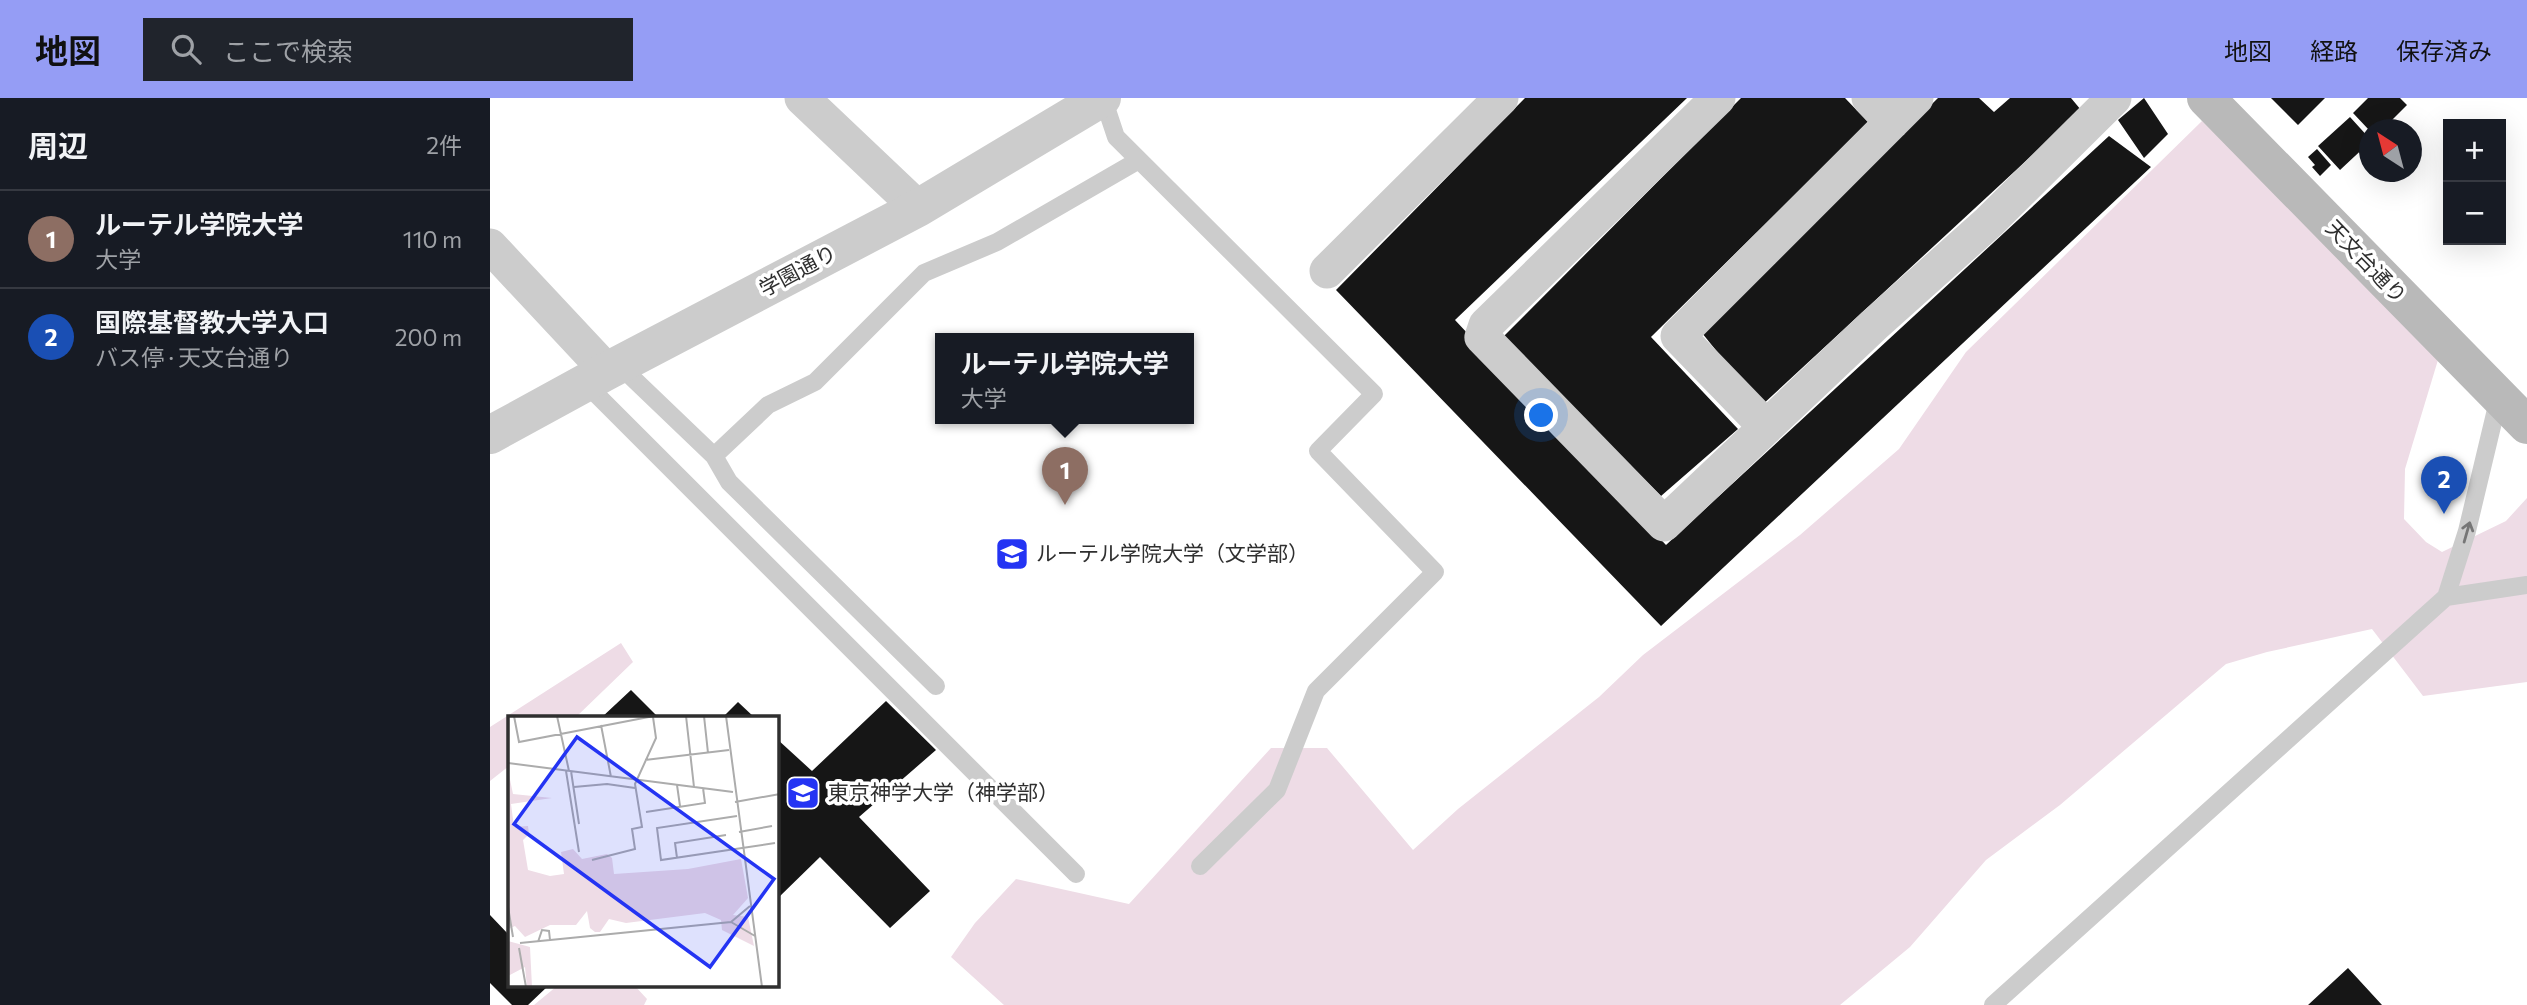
<!DOCTYPE html>
<html lang="ja">
<meta charset="utf-8">
<style>
body{margin:0;font-family:Commissioner,"Noto Sans JP",sans-serif;background:#20242c;color:#f1f3f6}
.controls{position:absolute;right:21px;top:21px;display:grid;overflow:hidden;border-radius:0px;box-shadow:0 7px 28px #0002}
.controls button{width:63px;height:63px;display:grid;place-items:center;padding:0;border:0;border-bottom:2px solid #363941;background:#171b24;color:#f1f3f6;font:35px sans-serif}
.compass{position:absolute;left:1869px;top:21px;width:63px;height:63px;border-radius:50%;background:#171b24;box-shadow:0 7px 28px #0002;rotate:324deg}
.you{position:absolute;left:1052px;top:318px;width:24px;height:24px;margin:-18px;border:5px solid #fff;border-radius:50%;background:#1a73e8;box-shadow:0 0 0 10px #1a73e833}
.badge{display:grid;place-items:center;width:46px;height:46px;border-radius:50%;background:#959df5;color:#fff;font-size:23px;font-weight:700}
.pin{position:absolute;translate:-50% -58px;filter:drop-shadow(0 2px 4px #0008)}
.pin::after{content:'';position:absolute;top:37px;width:24px;height:21px;background:inherit;clip-path:polygon(0 0,100% 0,50% 100%)}
.popup{position:absolute;left:445px;top:235px;width:259px;height:91px;box-sizing:border-box;display:grid;place-content:center;border-radius:0px;background:#171b24;filter:drop-shadow(0 2px 5px #0005);font-size:23px;white-space:nowrap;color:#9ea1a6}
.popup b{font-size:26px;color:#f1f3f6}
.popup::after{content:'';position:absolute;left:50%;top:100%;margin-left:-14px;border:14px solid transparent;border-top-color:#171b24}
.list{margin:0;padding:0;list-style:none}
h2{display:flex;justify-content:space-between;align-items:center;height:91px;margin:0;padding:0 28px;font-size:30px}
h2 small{font-size:23px;font-weight:400;color:#9ea1a6}
.list li{display:grid;grid-template-columns:46px 1fr auto;gap:21px;align-items:center;box-sizing:border-box;height:98px;padding:0 28px;border-top:2px solid #363941}
.list b{display:block;font-size:26px;white-space:nowrap}
.list p{margin:0;font-size:23px;white-space:nowrap;color:#9ea1a6}
.list em{font-size:23px;font-style:normal;color:#9ea1a6}
.icon{flex:none;width:38px;height:38px;fill:none;stroke:currentColor;stroke-width:2;stroke-linecap:round;stroke-linejoin:round}
.map{position:relative;flex:none;width:2037px;height:907px;overflow:hidden}
header{display:flex;align-items:center;gap:42px;box-sizing:border-box;height:98px;padding:0 35px;background:#959df5;color:#111}
header strong{font-size:33px}
nav{display:flex;gap:38px;margin-inline-start:auto;font-size:24px}
.search{width:490px;height:63px;background:#20242c;display:flex;align-items:center;gap:18px;box-sizing:border-box;padding:0 24px;border-radius:0px;color:#9ea1a6;font-size:26px}
main{display:flex}
aside{flex:1;background:#171b24}
.map>svg:first-child{display:block}
</style>
<header>
<strong>地図</strong>
<div class="search"><svg class="icon" aria-label="search" viewBox="0 0 24 24"><circle cx="10" cy="10" r="6"/><path d="M15 15l6 6"/></svg>ここで検索</div>
<nav><a>地図</a><a>経路</a><a>保存済み</a></nav>
</header>
<main>
<aside>
<h2>周辺<small>2件</small></h2>
<ul class="list">
<li><span class="badge" style="background:#8d6e63">1</span><div><b>ルーテル学院大学</b><p>大学</p></div><em>110 m</em></li>
<li><span class="badge" style="background:#1a4fb4">2</span><div><b>国際基督教大学入口</b><p>バス停 · 天文台通り</p></div><em>200 m</em></li>
</ul>
</aside>
<div class="map">
<svg width="2037" height="907" viewBox="0 0 2037 907">
<rect width="100%" height="100%" fill="#fff"/>
<!-- green -->
<path fill="#eedce6" d="M1712,23L1951,252L1915,371L1914,421L1936,444L1952,454L2016,423L2037,400V584L1933,598L1882,531L1777,554L1736,566L1570,707L1496,762L1420,849L1350,907H514L461,859L485,825L526,781L639,806L781,650H837L923,752L968,711L1109,599L1153,557L1310,437L1409,351L1476,254Z
M131,545L143,564L85,620H19V668L0,683V629Z
M67,888H145L157,901L154,907H44Z"/>
<!-- building -->
<path fill="#161616" d="M1035,0H1197L965,222L1176,447L1619,38L1661,69L1171,528L846,192Z
M1251,0H1355L1378,24L1161,239L1248,331L1171,398L1012,240Z
M1448,0H1489L1504,14L1520,0H1581L1591,12L1271,308L1212,235Z
M1654,0L1678,36L1654,60L1628,22Z
M1781,0H1835L1808,27Z
M1878,0H1910L1917,7L1892,32H1879L1863,15Z
M1860,19L1880,41V44L1850,72L1828,48Z
M1827,51L1841,67L1830,78L1822,69L1825,67L1818,59Z
M141,592L169,620H111Z
M396,603L446,652L369,719L440,793L400,830L330,759L287,801V641L322,673Z
M248,604L265,620H232Z
M0,817L19,837V888H58L38,907H22L0,885Z
M1858,870L1892,907H1818Z"/>
<g fill="none" stroke-linecap="round" stroke-linejoin="round">
<!-- service -->
<path stroke="#ccc" stroke-width="18" d="M613,0L626,39L884,296L828,353L945,474L826,593L787,692L710,768
M129,267L224,358L239,384L446,588
M95,285L586,776
M224,358L278,307L325,284L434,175L507,144L649,62
M1956,499L2037,487
M1503,907L1956,499L1977,433L2009,299"/>
<!-- minor -->
<path stroke="#ccc" stroke-width="35" d="M312,0L428,110
M1228,0L996,227L992,239L1174,426L1384,227L1499,124L1624,0
M1379,0L1402,24
M0,148L117,273
M837,173L1011,0
M1276,329L1188,238L1426,0"/>
<!-- tertiary -->
<path stroke="#ccc" stroke-width="38" d="M0,337L117,273L428,110L612,0"/>
<!-- secondary -->
<path stroke="#b9b9b9" stroke-width="38" d="M1716,0L2037,327"/>
</g>
<!-- one-way arrows -->
<defs><path id="oneway-shaft" d="M-6 0H5M1.5-3L5.5 0L1.5 3" fill="none" stroke-width="1.6" stroke-linecap="round" stroke-linejoin="round" transform="scale(1.75)"/></defs>
<use stroke="#767676" href="#oneway-shaft" transform="translate(1977 434) rotate(-74)"/>
<!-- icons -->
<defs>
<symbol id="university-square" viewBox="-11 -11 22 22"><rect x="-9" y="-9" width="18" height="18" rx="4" fill="#2434f3" stroke="#fff"/><path d="M0-5L7-2L0 1L-7-2ZM-4 1L0 2.5L4 1V4Q0 6-4 4Z" fill="#fff"/></symbol>
</defs>
<g fill-rule="evenodd">
<use href="#university-square" x="503" y="437" width="38" height="38"/>
<use href="#university-square" x="294" y="676" width="38" height="38"/>
</g>
<g text-anchor="middle" stroke-width="7" stroke-linejoin="round" paint-order="stroke">
<!-- street labels -->
<g font-size="21" fill="#2f2f2f" stroke="#fff">
<text transform="translate(1876 164) rotate(46)" y="7">天文台通り</text>
<text transform="translate(308 173) rotate(-28)" y="7">学園通り</text>
</g>
<!-- poi labels -->
<g font-size="21" fill="#2f2f2f" stroke="#fff" text-anchor="start">
<text x="546" y="463">ルーテル学院大学（文学部）</text>
<text x="338" y="702">東京神学大学（神学部）</text>
</g>
</g>
<!-- overview -->
<g transform="translate(18 618)">
<rect width="271" height="271" fill="#fff"/>
<path d="M0,54L5,78L44,82L3,88L6,111L20,110L21,118L15,124L20,154L42,160L56,158L53,136L65,133L74,143L99,138L104,142L106,158L180,153L233,143L240,182L225,199L240,201L246,230L214,214L213,204L197,197L118,207L101,203L92,216H87L82,212L79,195L68,209H42L17,221L7,210L0,213ZM0,225L22,231L24,271H19L17,251L0,260Z" fill="#eedce6"/>
<path fill="none" stroke="#acacac" stroke-width="2" d="M6,0L11,26L146,0M49,0L61,55M178,0L186,71M196,0L200,37M218,0L254,271M93,9L103,61M137,44L221,34M0,47L225,76M58,55L71,136M63,55L71,108M169,69L172,90M66,71L99,68L127,72M227,86L272,78M138,96L197,87L195,72M229,100L149,112L153,144L267,127M231,116L264,110M169,142L167,127L218,119M84,144L127,133L124,113L134,111L127,68L148,22L145,1M0,191L5,221M223,206L247,220M30,226L34,214L41,215L42,224M12,227L223,206L242,190M11,232L18,271"/>
<path fill="#2434f3" fill-opacity="0.15" stroke="#2434f3" stroke-width="3.5" d="M69,21L266,163L202,251L6,108Z"/>
<rect width="271" height="271" fill="none" stroke="#2f2f2f" stroke-width="3.5"/>
</g>
</svg>
<div class="controls">
<button>+</button>
<button>−</button>
</div>
<svg class="compass" viewBox="-18 -18 36 36"><path d="M0-13l5 13h-10z" fill="#e53935"/><path d="M0 13l5-13h-10z" fill="#9ea1a6"/></svg>
<div class="you"></div>
<div class="pin badge" style="left:575px;top:407px;background:#8d6e63">1</div>
<div class="popup"><b>ルーテル学院大学</b>大学</div>
<div class="pin badge" style="left:1954px;top:416px;background:#1a4fb4">2</div>
</div>
</main>
